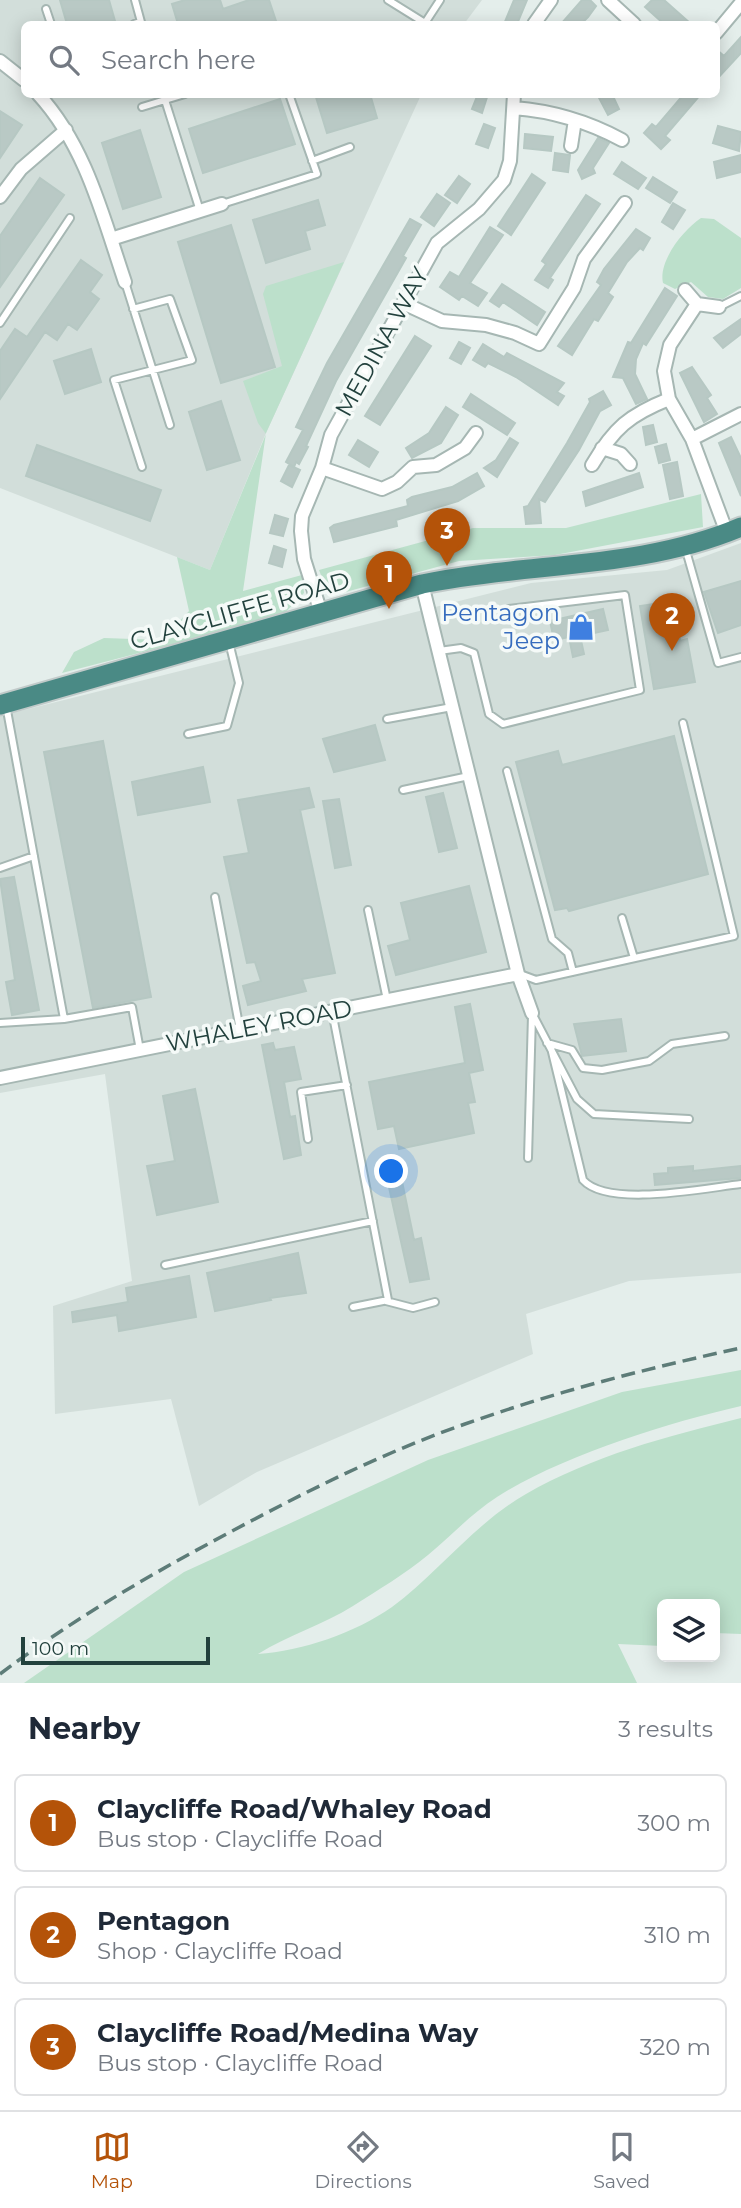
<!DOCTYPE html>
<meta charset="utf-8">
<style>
body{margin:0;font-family:Montserrat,sans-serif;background:#f6f6f7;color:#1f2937}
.controls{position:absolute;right:21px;bottom:21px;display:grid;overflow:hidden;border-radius:10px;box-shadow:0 4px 18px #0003}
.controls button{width:63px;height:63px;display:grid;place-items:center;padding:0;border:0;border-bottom:2px solid #e0e1e3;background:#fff;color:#1f2937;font:35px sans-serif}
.scale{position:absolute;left:21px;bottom:18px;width:189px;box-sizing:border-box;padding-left:7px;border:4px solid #22413d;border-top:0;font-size:19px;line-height:24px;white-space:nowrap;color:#22413d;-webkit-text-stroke:5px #f5faf8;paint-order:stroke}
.you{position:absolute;left:392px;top:1172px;width:24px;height:24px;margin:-18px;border:5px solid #fff;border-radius:50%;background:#1a73e8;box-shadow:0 0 0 10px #1a73e833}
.badge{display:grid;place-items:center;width:46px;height:46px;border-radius:50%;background:#b45309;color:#fff;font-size:23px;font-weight:700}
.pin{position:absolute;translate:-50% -58px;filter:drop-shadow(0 2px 4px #0008)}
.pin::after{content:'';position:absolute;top:37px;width:24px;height:21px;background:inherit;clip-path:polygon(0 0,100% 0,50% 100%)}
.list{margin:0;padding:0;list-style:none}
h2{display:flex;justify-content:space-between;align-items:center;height:91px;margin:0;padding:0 28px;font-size:30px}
h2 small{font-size:23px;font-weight:400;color:#747a83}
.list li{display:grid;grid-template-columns:46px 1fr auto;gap:21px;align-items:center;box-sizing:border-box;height:98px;margin:0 14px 14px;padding:0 14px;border:2px solid #e0e1e3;border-radius:10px}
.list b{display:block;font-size:26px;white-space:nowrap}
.list p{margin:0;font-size:23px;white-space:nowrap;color:#747a83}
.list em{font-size:23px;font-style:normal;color:#747a83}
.icon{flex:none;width:38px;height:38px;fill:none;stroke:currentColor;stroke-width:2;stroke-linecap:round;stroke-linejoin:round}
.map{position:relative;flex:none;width:741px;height:1683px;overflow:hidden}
.search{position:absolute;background:#fff;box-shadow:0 4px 18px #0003;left:21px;right:21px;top:21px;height:77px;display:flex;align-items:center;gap:18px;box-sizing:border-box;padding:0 24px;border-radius:10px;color:#747a83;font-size:26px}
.sheet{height:427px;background:#fff}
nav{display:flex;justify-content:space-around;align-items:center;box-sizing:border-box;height:98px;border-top:2px solid #e0e1e3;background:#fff;font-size:19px;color:#747a83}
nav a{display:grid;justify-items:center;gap:4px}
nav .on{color:#b45309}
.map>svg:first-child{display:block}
</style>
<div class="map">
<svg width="741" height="1683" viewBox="0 0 741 1683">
<rect width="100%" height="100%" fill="#e4eeeb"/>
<!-- built -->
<path fill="#d2deda" d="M0,0H482L464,24H24V94L421,95L266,433L210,570L0,488Z
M741,543V1273L629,1281L526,1314L533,1354L257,1472L199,1506L171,1399L55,1414L53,1306L132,1281L105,1074L0,1093V716L531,583L667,570Z"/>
<!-- green -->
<path fill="#bce0cb" d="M701,218L714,219L741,238V288L723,299L708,297L691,282L675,289L663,283C658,261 684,229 701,218Z
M344,262L266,433L243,591L302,575L304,593L282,616L62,673L74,652L104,638L162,640L189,611L177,557L210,570L266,434L258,423L243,381L282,366L263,294L266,286Z
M701,494L703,527L555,555L459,561L342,593L326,588L319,570L473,528H566Z
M741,1370V1406C667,1423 561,1456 497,1497C471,1514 452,1535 428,1555C405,1574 378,1590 353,1606C323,1625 288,1635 258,1654C302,1651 355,1633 392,1607C438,1573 475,1523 526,1494C592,1456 668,1436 741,1418V1634L715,1633V1604H662V1646L618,1644L637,1683H24L184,1572L428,1460L622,1392Z"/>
<!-- building -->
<path fill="#b9c9c5" stroke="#b6c8c3" stroke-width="2" d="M60,0H109L115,21L104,24H67Z
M185,0H220L223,9L249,0H269L277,24H178L172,4Z
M514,0H527L517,24H504Z
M582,0H590L596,6L588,17L581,24H561Z
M652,0H664L691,24H664L645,7Z
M741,37V53L717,79V50L724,56Z
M315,94H370L377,118L327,133Z
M478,94H488L482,113L472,109Z
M597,94H612L619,109L608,115Z
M684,94H701L665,136L670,140L661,149L644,133L652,124L656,127Z
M280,99L295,144L203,173L189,129Z
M0,111L22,125L0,158Z
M484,124L495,128L488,148L476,144Z
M718,126L741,132L739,151L713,143Z
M140,130L161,197L123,209L102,143Z
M525,134L553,137L551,151L524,148Z
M598,138L609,143L593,168L595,173L582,179L578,170Z
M555,153L570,155L568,172L553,170Z
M741,155V172L717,178L714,162Z
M622,162L646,178L638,189L614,174Z
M532,174L545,183L511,235L498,226Z
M459,176L470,184L457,203L445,195Z
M653,177L677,192L670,203L646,188Z
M40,178L64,195L0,287V236Z
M437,194L450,203L434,226L421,217Z
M586,195L600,204L550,278L553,280L548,288L535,280L546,264L542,261Z
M318,200L325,225L305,231L310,249L266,263L253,220Z
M673,203L685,210L673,229L662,222Z
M410,219L421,225L403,256L406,258L336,381L306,446L308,447L299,464L296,462L294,467L286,462L303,430L296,427L327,363Z
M231,225L275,367L221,383L178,242Z
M490,227L503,235L470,283L487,293L478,306L462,296L459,300L440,287L450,272L459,277Z
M636,229L650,238L643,250L640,248L627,262L608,293L613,297L605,310L598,321L594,319L572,355L558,346L601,285L597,282L604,269Z
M81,260L102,275L90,292L99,299L77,330L68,324L57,340L45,332L0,399V351L15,329L27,337Z
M502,284L545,312L537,325L503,302L499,307L490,301Z
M665,288L677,296L646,345L643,343L636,359L635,374L647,399L636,404L623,378L613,377L628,342L631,343Z
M741,319V334L723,348L714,338Z
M415,336L431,346L380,425L365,416Z
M459,342L470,348L461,364L450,358Z
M483,344L504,357L507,353L564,383L557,392L564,396L558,405L516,377L488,363L485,367L473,360Z
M91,349L101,382L65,394L54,361Z
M692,367L711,395L707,398L717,414L704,422L680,373Z
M603,391L611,405L600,411L579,450L545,502L539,499L541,523L526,524L524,507L528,506L567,443L590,402L589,399Z
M471,394L515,423L507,435L463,407Z
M221,401L240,460L207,470L189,412Z
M446,407L458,415L441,443L412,458L406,448L429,433Z
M653,425L657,442L646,445L643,427Z
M731,437L741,458V496L719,443Z
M510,438L518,443L497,477L484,468L496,460Z
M358,440L378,452L369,467L349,455Z
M666,444L670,460L659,463L655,447Z
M37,445L161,490L150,521L26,476Z
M677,462L683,496L670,499L663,465Z
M289,465L300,470L292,487L281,481Z
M477,473L484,486L458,501L396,520L397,526L334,542L330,528L334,525L408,506L407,500L412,497L452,487Z
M639,473L643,487L586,506L583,492Z
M275,515L288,519L283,536L270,533Z
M274,546L286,550L282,567L269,563Z
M741,581V625L718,633L704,592Z
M674,601L680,641L687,639L695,682L654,689L640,606Z
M603,609L608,630L580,636L584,654L573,657L569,637L554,640L550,621Z
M375,725L385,760L334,772L323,739Z
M674,736L708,874L569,911L567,908L555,910L516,762L558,751L562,765Z
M103,741L151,997L93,1008L44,752Z
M203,767L210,802L138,815L132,782Z
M309,788L314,807L300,810L335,973L302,979L306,991L248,1005L243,986L261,981L255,962L247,963L224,857L249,853L238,800Z
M443,793L457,848L439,852L426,797Z
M339,799L351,865L335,868L323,801Z
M14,877L39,1010L12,1015L6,982L15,980L0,879Z
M469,886L486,952L396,975L388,946L410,940L401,903Z
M470,1004L483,1070L469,1073L475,1102L468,1103L474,1133L399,1149L394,1126L378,1129L369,1082L465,1063L455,1007Z
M621,1019L626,1051L582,1056L574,1024Z
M273,1043L275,1050L294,1047L301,1079L284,1082L290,1117L295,1116L301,1155L284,1159L262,1045Z
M195,1089L218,1202L157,1215L147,1166L175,1161L163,1096Z
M397,1157L414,1240L421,1238L429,1279L410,1282L383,1160Z
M693,1166V1171L741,1166V1178L655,1185L654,1174L668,1173V1168Z
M298,1253L306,1293L270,1298L271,1300L215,1311L207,1273Z
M189,1276L196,1317L119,1331L117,1315L73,1322L72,1312L128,1302L126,1288Z"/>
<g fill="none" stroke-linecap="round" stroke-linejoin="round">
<defs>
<path id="service" d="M388,0L425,23L440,0
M46,9L51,24
M134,24L141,22L135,0
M185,94L165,100L200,211
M142,107L165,100
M312,161L350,147
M222,204L317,174L289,94
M125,282L170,425
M719,307L741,296
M133,309L170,299L192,360L114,380L142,467
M0,323L70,218
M685,547L718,663L741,657
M439,651L461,648L474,653L489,714L503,724L640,690L625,595L509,609
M6,705L64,1019L132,1007L140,1050
M387,719L452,707
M188,734L227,726L239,683L229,642
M507,771L552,939L568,953L573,972
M403,790L469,776
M0,868L34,856
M215,897L240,1030
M368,910L387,1000
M622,918L634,958
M520,974L536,980L734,936L683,723
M332,1011L388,1300L353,1307
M532,1013L577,1099L594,1114L689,1119
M0,1023L64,1019
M547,1043L572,1050L583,1068L602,1070L649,1061L672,1044L725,1036
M552,1052L583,1180C608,1208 705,1188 741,1184
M308,1139L301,1092L347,1085
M528,1158L532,1015
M165,1265L373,1221
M386,1301L413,1308L435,1302"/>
<path id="minor" d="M608,0L634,24
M534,24L551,0
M716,33L741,3
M0,61L24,80
M38,94C86,146 103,217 125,282
M514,108C553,111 587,121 622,140
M571,146L575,120
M0,197L21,169L66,130
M111,239L222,204
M685,290L697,304L719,307
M403,303L442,321L486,325L515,333L539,344L574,288L584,259L625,203
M697,304L670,345L664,371L669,399L692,439L727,533
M692,439L741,414
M602,448L621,454L630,464
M592,465C614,428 629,415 669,399
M322,468L382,489L397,482L413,467L436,465L465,448L476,433
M422,584L518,974L532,1013
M321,613L304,559L301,531L302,516L322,468L331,435L437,243L479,209L504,180L510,161L514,94
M0,1078L518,974"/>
<path id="trunk" d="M0,705L422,584C528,562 640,570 741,527"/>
</defs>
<!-- service casing -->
<use href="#service" stroke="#a6b7b3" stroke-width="10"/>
<!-- minor casing -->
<use href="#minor" stroke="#a6b7b3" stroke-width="16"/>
<!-- trunk casing -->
<use href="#trunk" stroke="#c1cac9" stroke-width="23"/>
<!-- service -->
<use href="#service" stroke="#fff" stroke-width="6"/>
<!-- minor -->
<use href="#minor" stroke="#fff" stroke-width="12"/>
<!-- trunk -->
<use href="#trunk" stroke="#4a8a85" stroke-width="19"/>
<!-- rail -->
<path stroke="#5d7c78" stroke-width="3.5" stroke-dasharray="14 7" stroke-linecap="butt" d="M0,1674C73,1619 153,1573 234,1530C309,1490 385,1452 465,1424C555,1392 648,1368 741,1348"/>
</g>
<!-- icons -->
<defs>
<symbol id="shop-bare" viewBox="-9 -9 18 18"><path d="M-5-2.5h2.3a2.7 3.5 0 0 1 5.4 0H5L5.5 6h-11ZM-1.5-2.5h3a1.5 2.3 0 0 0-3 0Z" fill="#3f7fe0" stroke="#f5faf8" stroke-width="2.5" paint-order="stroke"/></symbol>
</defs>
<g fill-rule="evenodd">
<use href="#shop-bare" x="562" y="608" width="38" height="38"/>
</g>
<g text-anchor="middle" stroke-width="7" stroke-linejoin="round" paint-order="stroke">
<!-- street labels -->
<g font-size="24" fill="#22413d" stroke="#f5faf8">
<text transform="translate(382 342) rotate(-61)" y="8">MEDINA WAY</text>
<text transform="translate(240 611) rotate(-16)" y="8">CLAYCLIFFE ROAD</text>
<text transform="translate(259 1026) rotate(-11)" y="8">WHALEY ROAD</text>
</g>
<!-- shop labels -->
<g font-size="24" fill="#366cbe" stroke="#f5faf8" text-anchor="end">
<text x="560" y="621">Pentagon<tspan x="560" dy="28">Jeep</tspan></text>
</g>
</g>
</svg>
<div class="controls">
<button><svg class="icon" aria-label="layers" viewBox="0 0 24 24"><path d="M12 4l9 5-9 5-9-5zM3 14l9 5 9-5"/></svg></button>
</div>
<div class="scale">100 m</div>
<div class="you"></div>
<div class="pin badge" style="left:389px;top:609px">1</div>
<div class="pin badge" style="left:672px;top:651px">2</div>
<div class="pin badge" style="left:447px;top:566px">3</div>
<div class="search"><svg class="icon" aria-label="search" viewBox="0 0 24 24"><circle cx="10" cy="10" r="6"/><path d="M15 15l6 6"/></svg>Search here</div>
</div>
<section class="sheet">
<h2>Nearby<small>3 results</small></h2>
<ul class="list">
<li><span class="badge">1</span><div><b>Claycliffe Road/Whaley Road</b><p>Bus stop · Claycliffe Road</p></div><em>300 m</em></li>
<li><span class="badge">2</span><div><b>Pentagon</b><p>Shop · Claycliffe Road</p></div><em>310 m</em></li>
<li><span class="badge">3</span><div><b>Claycliffe Road/Medina Way</b><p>Bus stop · Claycliffe Road</p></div><em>320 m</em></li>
</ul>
</section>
<nav>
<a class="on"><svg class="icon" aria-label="map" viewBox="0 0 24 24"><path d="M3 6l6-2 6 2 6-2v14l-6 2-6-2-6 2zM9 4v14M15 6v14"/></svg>Map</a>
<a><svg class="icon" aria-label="directions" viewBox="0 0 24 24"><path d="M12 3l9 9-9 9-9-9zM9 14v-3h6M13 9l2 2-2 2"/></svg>Directions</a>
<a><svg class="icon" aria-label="saved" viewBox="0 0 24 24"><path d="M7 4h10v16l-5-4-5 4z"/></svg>Saved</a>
</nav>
